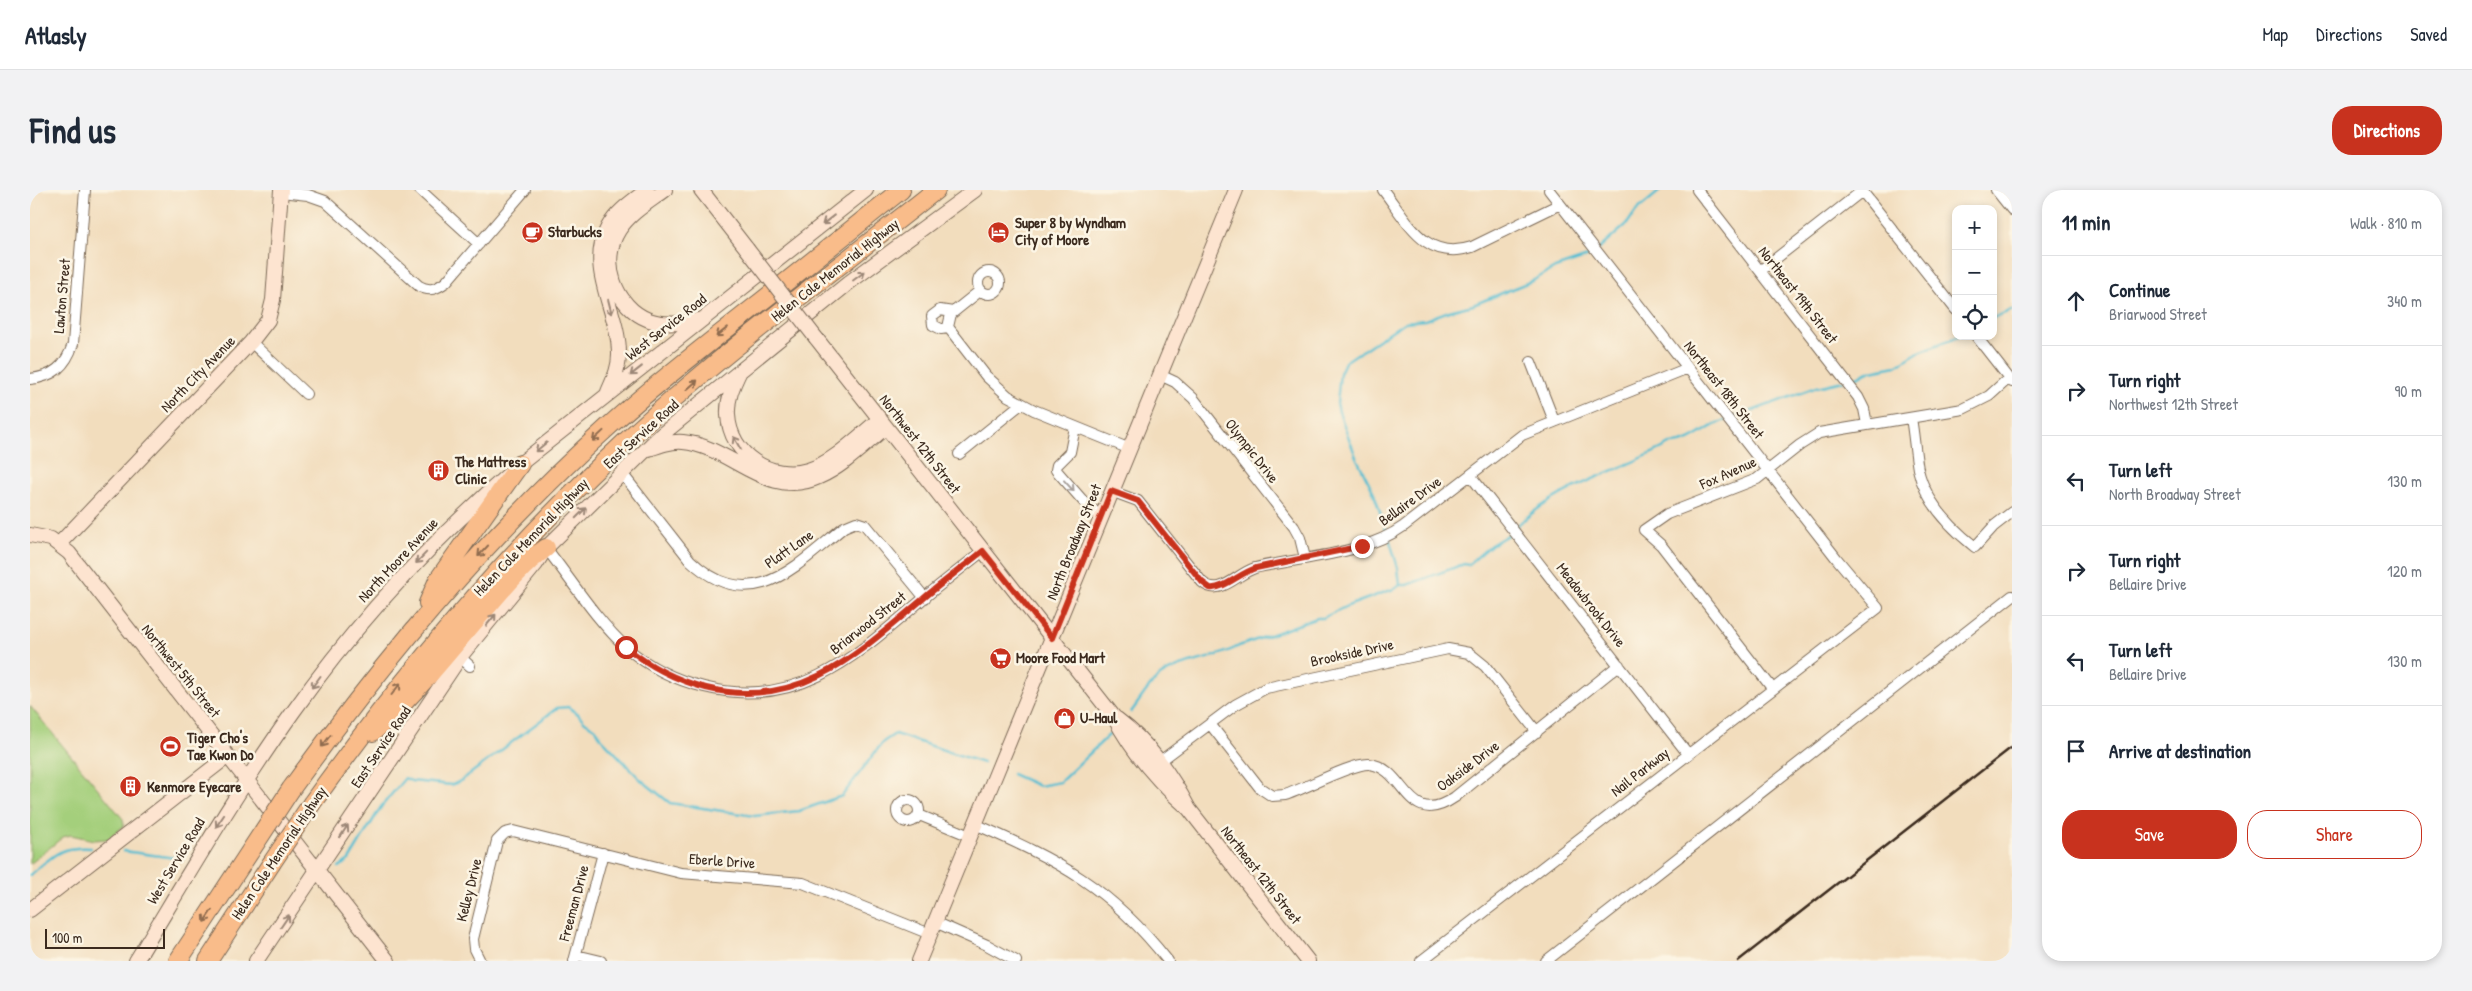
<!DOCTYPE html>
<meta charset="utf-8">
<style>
body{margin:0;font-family:"Patrick Hand",sans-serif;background:#f2f2f3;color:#1f2937}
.controls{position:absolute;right:15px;top:15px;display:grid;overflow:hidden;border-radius:10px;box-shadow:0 2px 8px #0003}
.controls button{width:45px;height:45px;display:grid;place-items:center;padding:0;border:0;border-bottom:1px solid #e0e1e3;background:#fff;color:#1f2937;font:25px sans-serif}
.scale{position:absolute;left:15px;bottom:12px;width:120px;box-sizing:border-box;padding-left:5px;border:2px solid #3b2a1e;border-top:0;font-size:14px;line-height:18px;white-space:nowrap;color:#3b2a1e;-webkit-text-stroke:4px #fcf5e5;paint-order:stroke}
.stop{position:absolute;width:15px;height:15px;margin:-11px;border:4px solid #c8321e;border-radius:50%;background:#fff}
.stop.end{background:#c8321e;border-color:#fff;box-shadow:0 1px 5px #0008}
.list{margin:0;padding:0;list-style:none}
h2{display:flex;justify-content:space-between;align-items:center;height:65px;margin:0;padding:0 20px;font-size:21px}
h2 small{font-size:16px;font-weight:400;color:#747a83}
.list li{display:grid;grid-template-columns:32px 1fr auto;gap:15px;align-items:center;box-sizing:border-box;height:90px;padding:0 20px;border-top:1px solid #e0e1e3}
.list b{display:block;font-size:19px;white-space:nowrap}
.list p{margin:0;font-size:16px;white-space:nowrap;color:#747a83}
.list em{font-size:16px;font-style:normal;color:#747a83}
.actions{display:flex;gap:10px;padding:15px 20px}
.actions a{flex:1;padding:11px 0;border:1px solid #c8321e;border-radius:20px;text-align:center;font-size:18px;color:#c8321e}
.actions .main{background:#c8321e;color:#fff}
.icon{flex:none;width:28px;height:28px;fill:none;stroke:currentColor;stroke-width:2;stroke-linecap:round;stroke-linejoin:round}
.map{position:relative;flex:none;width:1982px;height:771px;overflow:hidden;border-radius:20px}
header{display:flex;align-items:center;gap:30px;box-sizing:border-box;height:70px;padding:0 25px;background:#fff;border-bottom:1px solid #e0e1e3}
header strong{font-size:24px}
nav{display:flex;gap:28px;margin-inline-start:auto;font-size:18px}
.intro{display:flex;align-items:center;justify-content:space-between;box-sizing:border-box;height:120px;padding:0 30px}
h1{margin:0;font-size:35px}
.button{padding:12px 22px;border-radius:20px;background:#c8321e;color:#fff;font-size:18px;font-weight:700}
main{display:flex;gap:30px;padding:0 30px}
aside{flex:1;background:#fff;border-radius:20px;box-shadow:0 2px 8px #0003}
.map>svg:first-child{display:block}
</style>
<header>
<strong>Atlasly</strong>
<nav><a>Map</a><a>Directions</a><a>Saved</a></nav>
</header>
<div class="intro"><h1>Find us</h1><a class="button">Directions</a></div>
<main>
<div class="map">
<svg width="1982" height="771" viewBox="0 0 1982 771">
<rect width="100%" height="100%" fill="#fcf5e5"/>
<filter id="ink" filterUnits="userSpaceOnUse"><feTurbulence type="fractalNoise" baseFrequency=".02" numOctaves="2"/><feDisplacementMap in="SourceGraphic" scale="10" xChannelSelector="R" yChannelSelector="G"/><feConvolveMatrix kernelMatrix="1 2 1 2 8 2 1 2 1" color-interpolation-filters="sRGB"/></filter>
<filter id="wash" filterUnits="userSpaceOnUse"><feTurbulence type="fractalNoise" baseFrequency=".0096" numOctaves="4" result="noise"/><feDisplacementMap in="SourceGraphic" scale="20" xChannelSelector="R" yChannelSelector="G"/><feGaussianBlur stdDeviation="1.12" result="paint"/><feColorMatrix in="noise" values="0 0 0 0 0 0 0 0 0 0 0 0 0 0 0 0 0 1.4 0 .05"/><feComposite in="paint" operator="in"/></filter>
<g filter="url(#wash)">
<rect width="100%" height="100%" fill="#f2ddbd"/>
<!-- green -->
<path fill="#a4cf7b" stroke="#707c4c" d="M0,516L93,629L94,636L78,649L64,650L41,645L33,647L0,674Z"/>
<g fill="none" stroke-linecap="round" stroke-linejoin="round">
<!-- stream -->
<path stroke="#55bed2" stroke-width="2.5" d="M1569,59L1597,34L1606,21L1631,0
M1963,128L1982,120
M1820,190L1841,181L1866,176L1887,163L1929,146
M1700,229L1787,197L1813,191
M1484,339C1527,295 1588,283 1640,254C1662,255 1675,237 1695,230
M1357,343L1343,301L1326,267L1309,222L1307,213L1310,183L1315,172L1375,132L1395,130L1419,121L1443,115L1504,90L1525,78L1555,68L1565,62
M1359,348L1368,378L1370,395
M1101,522C1110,511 1119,494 1130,486C1154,470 1185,470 1209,456L1287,428H1293L1315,417L1366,398L1370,395H1377L1434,374L1438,375L1461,355L1481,343
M982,584L1009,596L1030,592L1080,544
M93,661L153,669
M309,677L319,670L351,617L375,588L381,591L422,595L432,590L527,518L538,517L548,524L555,532L566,539L571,548L610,589L640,613L725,626L769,621L812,606L853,552L865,544L953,573
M0,685C24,665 29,656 61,658"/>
</g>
</g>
<g filter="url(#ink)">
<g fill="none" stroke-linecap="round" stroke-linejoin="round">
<defs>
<path id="street" d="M390,0L449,54
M1353,0C1378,32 1395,72 1442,57L1530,14
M1667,0L1828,207L1834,219L1837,234
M1966,0L1982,20
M251,2L278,5L295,11L389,96C400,102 406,99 416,92L495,0
M1730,81L1832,1L1926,120
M948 93a11 11 0 1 1 22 0a11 11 0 1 1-22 0Z
M951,100L921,124L918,137L956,186L978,206L1004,220L1100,259
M918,138L911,139L903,135L902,126L910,120L923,122
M1946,146L1982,192
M221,152L276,204
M1501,172L1524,231
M1130,185L1145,192L1163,208L1264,337L1270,348L1275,368
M0,189C23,187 36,176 43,154L55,0
M1881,228C1884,245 1885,262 1888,279C1895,311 1921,338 1945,357L1964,336L1982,322
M1045,237L1040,262L1027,275L1026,280L1054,312L1071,327
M929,264L991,214
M591,282L660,370C720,427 764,378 814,337L826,332L835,335L895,408
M1440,285L1658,564
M1081,301L1108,311L1172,392C1190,408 1206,384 1225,378C1273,367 1334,365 1374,336L1492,245L1658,178
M516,358C542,391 566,430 597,458C619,477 645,490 674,497C769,521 827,465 894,408C913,392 933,377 953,361
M430,467L440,476
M1742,498L1631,355L1614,340L1637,324L1727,289L1770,255L1789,243L1933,219L1959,206L1979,188
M1180,534L1230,598L1242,606L1255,605C1274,599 1322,573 1339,574C1376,577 1376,641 1425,607L1589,475
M1129,572L1205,515L1236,498L1418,459L1439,463L1455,476L1507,542
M867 621a11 11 0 1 1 22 0a11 11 0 1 1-22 0Z
M889,625L940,646
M945,634C1029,671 1080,697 1138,771
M905,732L957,755L986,771
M546,765L571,771
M450,771L444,759L443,749L467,651L475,643L483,641L651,683L773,693L900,744
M544,771L573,663
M1391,771L1848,418L1807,369L1519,0
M1516,771L1982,406"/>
<path id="secondary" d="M635,0C619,12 600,23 589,40C569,71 585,117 619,130C636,136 652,133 668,130
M671,0L717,59
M786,148L1084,527C1103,563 1128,592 1159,619
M710,181C703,195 697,209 698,225C700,265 741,291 778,280C804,272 829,246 850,229
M578,202C583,190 589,179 589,165C590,122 555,80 578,37C587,21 603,11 617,0
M619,259C630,255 641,251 653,252C701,256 737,311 789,287C814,276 835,254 856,237
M0,345L21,349L39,363L358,771
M29,354L221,152L238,130L243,110L251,0
M1087,529C1119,553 1140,583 1159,619L1278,771
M0,720L198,566
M106,771C157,687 206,602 263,522C328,430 405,348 490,274L836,0
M226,771L430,467L506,374L516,358L630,246L821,91L945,0
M889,771L1206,0"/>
<path id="highway" d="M398,413L408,390L490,274
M343,542C386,505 421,457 459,415C477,394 494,374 516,358
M261,599C355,468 459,344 579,236C625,194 674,157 723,118C773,79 822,39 871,0
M282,613C376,482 476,363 594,253C692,162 802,83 906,0
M148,771L221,660
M178,771L241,674"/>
</defs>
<!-- street casing -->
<use href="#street" stroke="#7b6956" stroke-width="12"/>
<!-- secondary casing -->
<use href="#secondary" stroke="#7b6956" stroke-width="16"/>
<!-- highway casing -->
<use href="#highway" stroke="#7b6956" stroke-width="20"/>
<!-- street -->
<use href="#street" stroke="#fff" stroke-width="10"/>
<!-- secondary -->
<use href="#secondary" stroke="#fde4d0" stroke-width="14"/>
<!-- highway -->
<use href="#highway" stroke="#f9bc8a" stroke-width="18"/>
<!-- rail -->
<path stroke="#3b2a1e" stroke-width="2.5" d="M1708,771L1982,557"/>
<defs>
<path id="secondary-bridge" d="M717,59L786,148"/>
<path id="highway-bridge" d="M221,660L261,599
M241,674L282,613"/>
</defs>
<!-- secondary-bridge casing -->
<use href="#secondary-bridge" stroke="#7b6956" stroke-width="16" stroke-linecap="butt"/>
<!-- highway-bridge casing -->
<use href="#highway-bridge" stroke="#7b6956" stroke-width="20" stroke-linecap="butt"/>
<!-- secondary-bridge -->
<use href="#secondary-bridge" stroke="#fde4d0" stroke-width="14"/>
<!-- highway-bridge -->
<use href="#highway-bridge" stroke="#f9bc8a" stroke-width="18"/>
</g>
<!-- one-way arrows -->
<defs><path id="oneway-shaft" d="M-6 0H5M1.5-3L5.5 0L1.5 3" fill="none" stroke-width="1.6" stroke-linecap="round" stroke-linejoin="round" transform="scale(1.25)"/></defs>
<g stroke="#9c8777">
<use href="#oneway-shaft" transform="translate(798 30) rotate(142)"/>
<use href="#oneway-shaft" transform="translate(829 86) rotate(-37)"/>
<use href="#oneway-shaft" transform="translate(580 117) rotate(76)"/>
<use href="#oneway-shaft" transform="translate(606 181) rotate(142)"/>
<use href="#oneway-shaft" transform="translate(707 253) rotate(-120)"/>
<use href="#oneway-shaft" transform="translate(511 257) rotate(141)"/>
<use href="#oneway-shaft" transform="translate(551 323) rotate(-45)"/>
<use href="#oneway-shaft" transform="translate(391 368) rotate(134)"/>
<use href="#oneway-shaft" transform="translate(461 430) rotate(-50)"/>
<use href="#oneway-shaft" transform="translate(286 492) rotate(127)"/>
<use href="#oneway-shaft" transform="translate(190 631) rotate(124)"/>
<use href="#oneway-shaft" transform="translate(314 641) rotate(-57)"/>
<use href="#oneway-shaft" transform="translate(255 731) rotate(-56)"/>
</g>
<g stroke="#906c4f">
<use href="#oneway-shaft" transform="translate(692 142) rotate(142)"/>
<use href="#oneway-shaft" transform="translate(662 195) rotate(-41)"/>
<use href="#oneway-shaft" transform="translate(568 246) rotate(137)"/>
<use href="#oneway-shaft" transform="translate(453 361) rotate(133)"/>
<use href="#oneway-shaft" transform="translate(366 499) rotate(-53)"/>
<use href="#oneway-shaft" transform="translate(296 551) rotate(127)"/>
<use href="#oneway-shaft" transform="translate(178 726) rotate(124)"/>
</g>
<use stroke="#a79f9a" href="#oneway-shaft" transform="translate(1039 296) rotate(48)"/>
</g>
<g fill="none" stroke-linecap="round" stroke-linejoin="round" filter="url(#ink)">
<!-- route -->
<path stroke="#c8321e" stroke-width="6" d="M596,457C620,477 646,490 676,498C769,521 829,463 894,408C913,392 933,377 953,361L1022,448L1081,301L1108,311L1172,392L1180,398C1193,400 1210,383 1226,378L1332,356"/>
</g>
<!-- icons -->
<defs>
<symbol id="cafe-disc" viewBox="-11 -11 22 22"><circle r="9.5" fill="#c8321e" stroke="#fcf5e5"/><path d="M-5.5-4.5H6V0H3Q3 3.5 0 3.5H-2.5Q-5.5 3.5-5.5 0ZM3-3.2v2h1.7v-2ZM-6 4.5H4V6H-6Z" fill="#fff"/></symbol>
<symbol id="hotel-disc" viewBox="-11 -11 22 22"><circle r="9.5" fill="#c8321e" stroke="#fcf5e5"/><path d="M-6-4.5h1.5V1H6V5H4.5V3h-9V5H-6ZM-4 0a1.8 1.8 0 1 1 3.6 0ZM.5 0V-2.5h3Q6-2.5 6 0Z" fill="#fff"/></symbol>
<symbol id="building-disc" viewBox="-11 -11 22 22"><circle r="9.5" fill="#c8321e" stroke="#fcf5e5"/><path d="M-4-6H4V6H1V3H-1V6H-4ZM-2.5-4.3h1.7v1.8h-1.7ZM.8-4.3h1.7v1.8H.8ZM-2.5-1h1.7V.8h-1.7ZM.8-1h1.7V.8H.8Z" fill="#fff"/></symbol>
<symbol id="supermarket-disc" viewBox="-11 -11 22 22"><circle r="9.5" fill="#c8321e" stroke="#fcf5e5"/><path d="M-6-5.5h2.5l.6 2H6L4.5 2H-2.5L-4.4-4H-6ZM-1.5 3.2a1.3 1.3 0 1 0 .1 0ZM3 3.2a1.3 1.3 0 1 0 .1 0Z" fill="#fff"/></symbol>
<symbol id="shop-disc" viewBox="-11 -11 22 22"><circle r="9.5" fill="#c8321e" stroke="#fcf5e5"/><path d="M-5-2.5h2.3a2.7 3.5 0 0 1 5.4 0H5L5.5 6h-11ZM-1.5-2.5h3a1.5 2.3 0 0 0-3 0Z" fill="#fff"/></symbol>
<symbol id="stadium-disc" viewBox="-11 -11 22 22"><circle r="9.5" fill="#c8321e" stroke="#fcf5e5"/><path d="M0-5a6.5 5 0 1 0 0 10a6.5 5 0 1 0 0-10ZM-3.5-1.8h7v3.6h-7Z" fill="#fff"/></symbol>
</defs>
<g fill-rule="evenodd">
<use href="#cafe-disc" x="490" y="30" width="25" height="25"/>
<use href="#hotel-disc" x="956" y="30" width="25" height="25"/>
<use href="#building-disc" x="396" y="268" width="25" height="25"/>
<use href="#supermarket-disc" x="958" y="456" width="25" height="25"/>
<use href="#shop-disc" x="1022" y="516" width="25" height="25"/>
<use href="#stadium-disc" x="128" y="544" width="25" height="25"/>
<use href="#building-disc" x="88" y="584" width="25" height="25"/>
</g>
<g text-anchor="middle" stroke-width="5" stroke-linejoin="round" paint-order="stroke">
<!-- poi labels -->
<g font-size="15" font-weight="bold" fill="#3b2a1e" stroke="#fcf5e5" text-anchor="start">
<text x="985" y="38">Super 8 by Wyndham<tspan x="985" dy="17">City of Moore</tspan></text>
<text x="518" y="47">Starbucks</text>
<text x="425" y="277">The Mattress<tspan x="425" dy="17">Clinic</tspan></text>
<text x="986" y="473">Moore Food Mart</text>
<text x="1050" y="533">U-Haul</text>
<text x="157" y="553">Tiger Cho's<tspan x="157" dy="17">Tae Kwon Do</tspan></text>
<text x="117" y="602">Kenmore Eyecare</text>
</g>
<!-- street labels -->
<g font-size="15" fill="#3b2a1e" stroke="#fcf5e5">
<text transform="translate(805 80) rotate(-38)" y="5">Helen Cole Memorial Highway</text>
<text transform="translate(1768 105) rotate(52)" y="5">Northeast 19th Street</text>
<text transform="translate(32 106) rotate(-85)" y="5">Lawton Street</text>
<text transform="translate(636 137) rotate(-38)" y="5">West Service Road</text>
<text transform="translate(168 184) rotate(-46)" y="5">North City Avenue</text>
<text transform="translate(1694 200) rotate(52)" y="5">Northeast 18th Street</text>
<text transform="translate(611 244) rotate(-42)" y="5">East Service Road</text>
<text transform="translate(890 254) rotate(52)" y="5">Northwest 12th Street</text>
<text transform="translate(1222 261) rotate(52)" y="5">Olympic Drive</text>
<text transform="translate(1698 283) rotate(-24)" y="5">Fox Avenue</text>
<text transform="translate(1380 311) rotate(-36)" y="5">Bellaire Drive</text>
<text transform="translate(501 347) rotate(-46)" y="5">Helen Cole Memorial Highway</text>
<text transform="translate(1044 352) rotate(-68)" y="5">North Broadway Street</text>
<text transform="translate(759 359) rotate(-35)" y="5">Platt Lane</text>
<text transform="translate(368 370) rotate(-47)" y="5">North Moore Avenue</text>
<text transform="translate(1561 415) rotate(52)" y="5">Meadowbrook Drive</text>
<text transform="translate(838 433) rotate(-38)" y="5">Briarwood Street</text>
<text transform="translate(1322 463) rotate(-12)" y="5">Brookside Drive</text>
<text transform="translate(151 481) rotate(51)" y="5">Northwest 5th Street</text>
<text transform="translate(351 557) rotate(-56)" y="5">East Service Road</text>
<text transform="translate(1438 576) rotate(-37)" y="5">Oakside Drive</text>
<text transform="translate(1610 582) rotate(-38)" y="5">Nail Parkway</text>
<text transform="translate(249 663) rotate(-56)" y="5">Helen Cole Memorial Highway</text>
<text transform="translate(146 671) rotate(-59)" y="5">West Service Road</text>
<text transform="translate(692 671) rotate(4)" y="5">Eberle Drive</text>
<text transform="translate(1231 685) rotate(52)" y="5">Northeast 12th Street</text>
<text transform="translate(439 700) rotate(-76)" y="5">Kelley Drive</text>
<text transform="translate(544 713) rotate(-75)" y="5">Freeman Drive</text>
</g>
</g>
</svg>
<div class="controls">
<button>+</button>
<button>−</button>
<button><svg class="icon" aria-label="locate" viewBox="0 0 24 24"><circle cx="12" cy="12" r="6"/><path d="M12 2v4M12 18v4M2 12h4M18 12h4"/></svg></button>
</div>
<div class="scale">100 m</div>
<div class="stop" style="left:596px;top:457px"></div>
<div class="stop end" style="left:1332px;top:356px"></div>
</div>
<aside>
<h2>11 min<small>Walk · 810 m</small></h2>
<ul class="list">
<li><svg class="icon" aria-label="ahead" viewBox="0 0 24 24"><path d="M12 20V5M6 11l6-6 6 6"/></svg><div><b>Continue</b><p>Briarwood Street</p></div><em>340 m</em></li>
<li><svg class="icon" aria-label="right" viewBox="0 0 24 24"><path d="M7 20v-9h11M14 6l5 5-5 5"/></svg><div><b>Turn right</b><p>Northwest 12th Street</p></div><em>90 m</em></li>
<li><svg class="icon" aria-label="left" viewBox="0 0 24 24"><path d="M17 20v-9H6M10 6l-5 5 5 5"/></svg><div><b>Turn left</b><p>North Broadway Street</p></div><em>130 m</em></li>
<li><svg class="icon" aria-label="right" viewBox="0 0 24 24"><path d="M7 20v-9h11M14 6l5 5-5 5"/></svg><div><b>Turn right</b><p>Bellaire Drive</p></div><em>120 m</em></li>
<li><svg class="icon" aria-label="left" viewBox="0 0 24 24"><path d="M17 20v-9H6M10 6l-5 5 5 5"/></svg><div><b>Turn left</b><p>Bellaire Drive</p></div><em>130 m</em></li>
<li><svg class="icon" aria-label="arrive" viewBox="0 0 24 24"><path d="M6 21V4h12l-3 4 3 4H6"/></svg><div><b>Arrive at destination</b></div></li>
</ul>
<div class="actions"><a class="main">Save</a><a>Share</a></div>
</aside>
</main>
